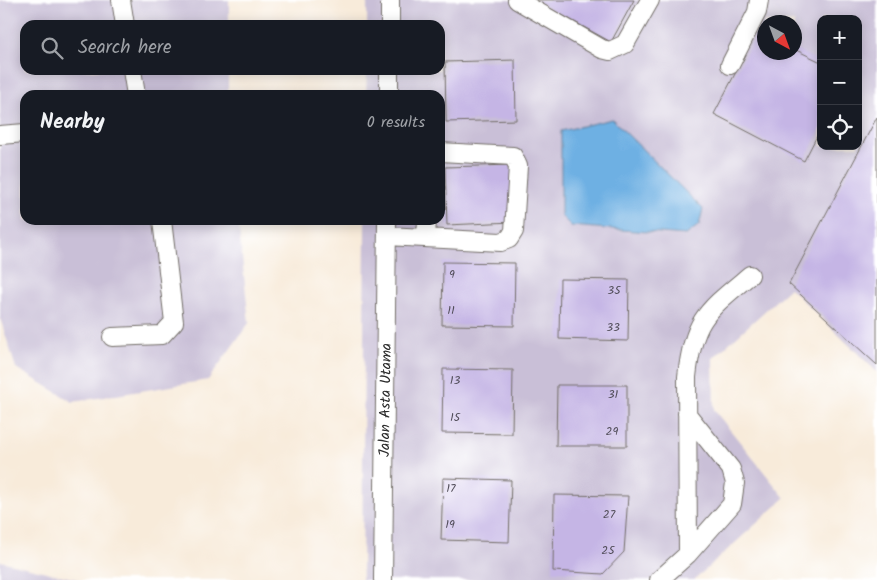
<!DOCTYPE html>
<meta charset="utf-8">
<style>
body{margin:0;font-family:Kalam,sans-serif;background:#242831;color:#f1f3f6}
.controls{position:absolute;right:15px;top:15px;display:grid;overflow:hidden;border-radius:10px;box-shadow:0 2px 12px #0003}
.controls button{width:45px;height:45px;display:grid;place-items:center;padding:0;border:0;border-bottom:1px solid #363941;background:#171b24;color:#f1f3f6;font:25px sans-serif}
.compass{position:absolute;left:757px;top:15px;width:45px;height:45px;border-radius:50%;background:#171b24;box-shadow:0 2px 12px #0003;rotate:139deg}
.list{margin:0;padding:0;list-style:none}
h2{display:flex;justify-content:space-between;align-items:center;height:65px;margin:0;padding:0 20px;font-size:21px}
h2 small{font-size:16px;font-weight:400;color:#9ea1a6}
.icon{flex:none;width:28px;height:28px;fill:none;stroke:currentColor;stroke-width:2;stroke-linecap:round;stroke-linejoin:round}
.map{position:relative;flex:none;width:877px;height:580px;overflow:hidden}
.search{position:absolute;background:#171b24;box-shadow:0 2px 12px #0003;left:20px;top:20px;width:425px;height:55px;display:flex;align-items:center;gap:12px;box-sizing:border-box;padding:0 18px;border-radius:15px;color:#9ea1a6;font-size:19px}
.panel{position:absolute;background:#171b24;box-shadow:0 2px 12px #0003;left:20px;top:90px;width:425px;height:135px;border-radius:15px}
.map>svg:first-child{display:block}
</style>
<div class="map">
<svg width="877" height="580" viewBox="0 0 877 580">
<rect width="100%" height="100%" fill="#fff"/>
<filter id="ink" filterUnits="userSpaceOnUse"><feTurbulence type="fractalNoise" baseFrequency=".02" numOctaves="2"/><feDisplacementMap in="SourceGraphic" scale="10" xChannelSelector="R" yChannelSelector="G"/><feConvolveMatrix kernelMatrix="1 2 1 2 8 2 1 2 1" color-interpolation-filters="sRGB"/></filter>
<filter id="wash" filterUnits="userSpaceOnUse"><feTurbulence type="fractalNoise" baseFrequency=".0096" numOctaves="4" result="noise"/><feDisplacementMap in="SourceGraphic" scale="20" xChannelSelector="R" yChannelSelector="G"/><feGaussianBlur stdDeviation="1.12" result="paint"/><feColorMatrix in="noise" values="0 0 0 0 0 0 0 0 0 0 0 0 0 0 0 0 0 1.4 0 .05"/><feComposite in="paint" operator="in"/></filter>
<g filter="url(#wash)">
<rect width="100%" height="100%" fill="#f8ebda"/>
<!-- industrial -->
<path fill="#c9bfd7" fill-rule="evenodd" d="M0,0H229V25H25V70H228V95H25V220H238L249,323L208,380L73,402L16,368L0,318Z
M367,0H877V372L790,288L713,358L714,410L785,498L694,580H362L365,220H440V95H366L367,70H440V25H367ZM821,19H858V146H821ZM764,22H794V52H764Z
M0,561L80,580H0Z"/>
<!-- water -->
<path fill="#6eb0e3" stroke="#4c6e87" d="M612,119L703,209L699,225L686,235L571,226L561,216V131Z"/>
<g id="blocks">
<!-- building -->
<path fill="#c5b5e5" d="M535,0H634L611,42Z
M758,30L764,33V52H794V49L821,62V128L804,161L714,114Z
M515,60L516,120L446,122L445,62Z
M877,117V365L789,284Z
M512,165L513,222L447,225L445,167Z
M443,262L515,263L514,326L442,325Z
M560,279L629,280L628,341L559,339Z
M443,369L513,370L512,434L442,433Z
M557,385H627V446H556Z
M443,478L511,480L509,542L441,540Z
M554,495L628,496L624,552L603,574L553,571Z"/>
</g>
</g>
<g filter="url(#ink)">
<use href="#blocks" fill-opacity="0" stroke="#736e68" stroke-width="1"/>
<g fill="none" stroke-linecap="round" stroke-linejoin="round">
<defs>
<path id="minor" d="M121,0L125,25
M517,0L602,49L610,51L625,44L650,0
M390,25V0
M730,65L757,12L759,0
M132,70L136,95
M389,95V70
M0,135L25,133
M387,236L501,242L509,239L514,231L518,166L513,156L440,152
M426,237L427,220
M112,337L162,335L174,322L162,220
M688,554L687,377C693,319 707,311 750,275
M383,580L387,220
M659,580L688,554L732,504L735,483L731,469L687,414"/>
</defs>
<!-- minor casing -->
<use href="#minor" stroke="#736e68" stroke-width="20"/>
<!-- minor -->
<use href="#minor" stroke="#fff" stroke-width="18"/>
</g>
</g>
<g text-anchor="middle" stroke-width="4" stroke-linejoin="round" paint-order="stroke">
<!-- number labels -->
<g font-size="12" fill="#524e5a">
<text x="452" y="278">9</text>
<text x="614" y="294">35</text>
<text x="451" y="314">11</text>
<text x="613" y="331">33</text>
<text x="455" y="384">13</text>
<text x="613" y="398">31</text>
<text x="455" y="421">15</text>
<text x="612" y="435">29</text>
<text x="451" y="492">17</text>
<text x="609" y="518">27</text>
<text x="450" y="528">19</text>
<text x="608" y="554">25</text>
</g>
<!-- street labels -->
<g font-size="15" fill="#2b2b2b" stroke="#fff">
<text transform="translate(385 400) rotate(-89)" y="5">Jalan Asta Utama</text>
</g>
</g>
</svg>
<div class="controls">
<button>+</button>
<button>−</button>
<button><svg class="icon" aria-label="locate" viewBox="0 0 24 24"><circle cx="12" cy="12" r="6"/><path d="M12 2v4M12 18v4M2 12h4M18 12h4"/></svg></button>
</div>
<svg class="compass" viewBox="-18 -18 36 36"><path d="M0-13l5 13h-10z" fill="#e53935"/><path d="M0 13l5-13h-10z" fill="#9ea1a6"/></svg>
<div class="search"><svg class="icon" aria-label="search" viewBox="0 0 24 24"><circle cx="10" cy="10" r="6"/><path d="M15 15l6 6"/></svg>Search here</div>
<section class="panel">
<h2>Nearby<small>0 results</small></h2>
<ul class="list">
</ul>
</section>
</div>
